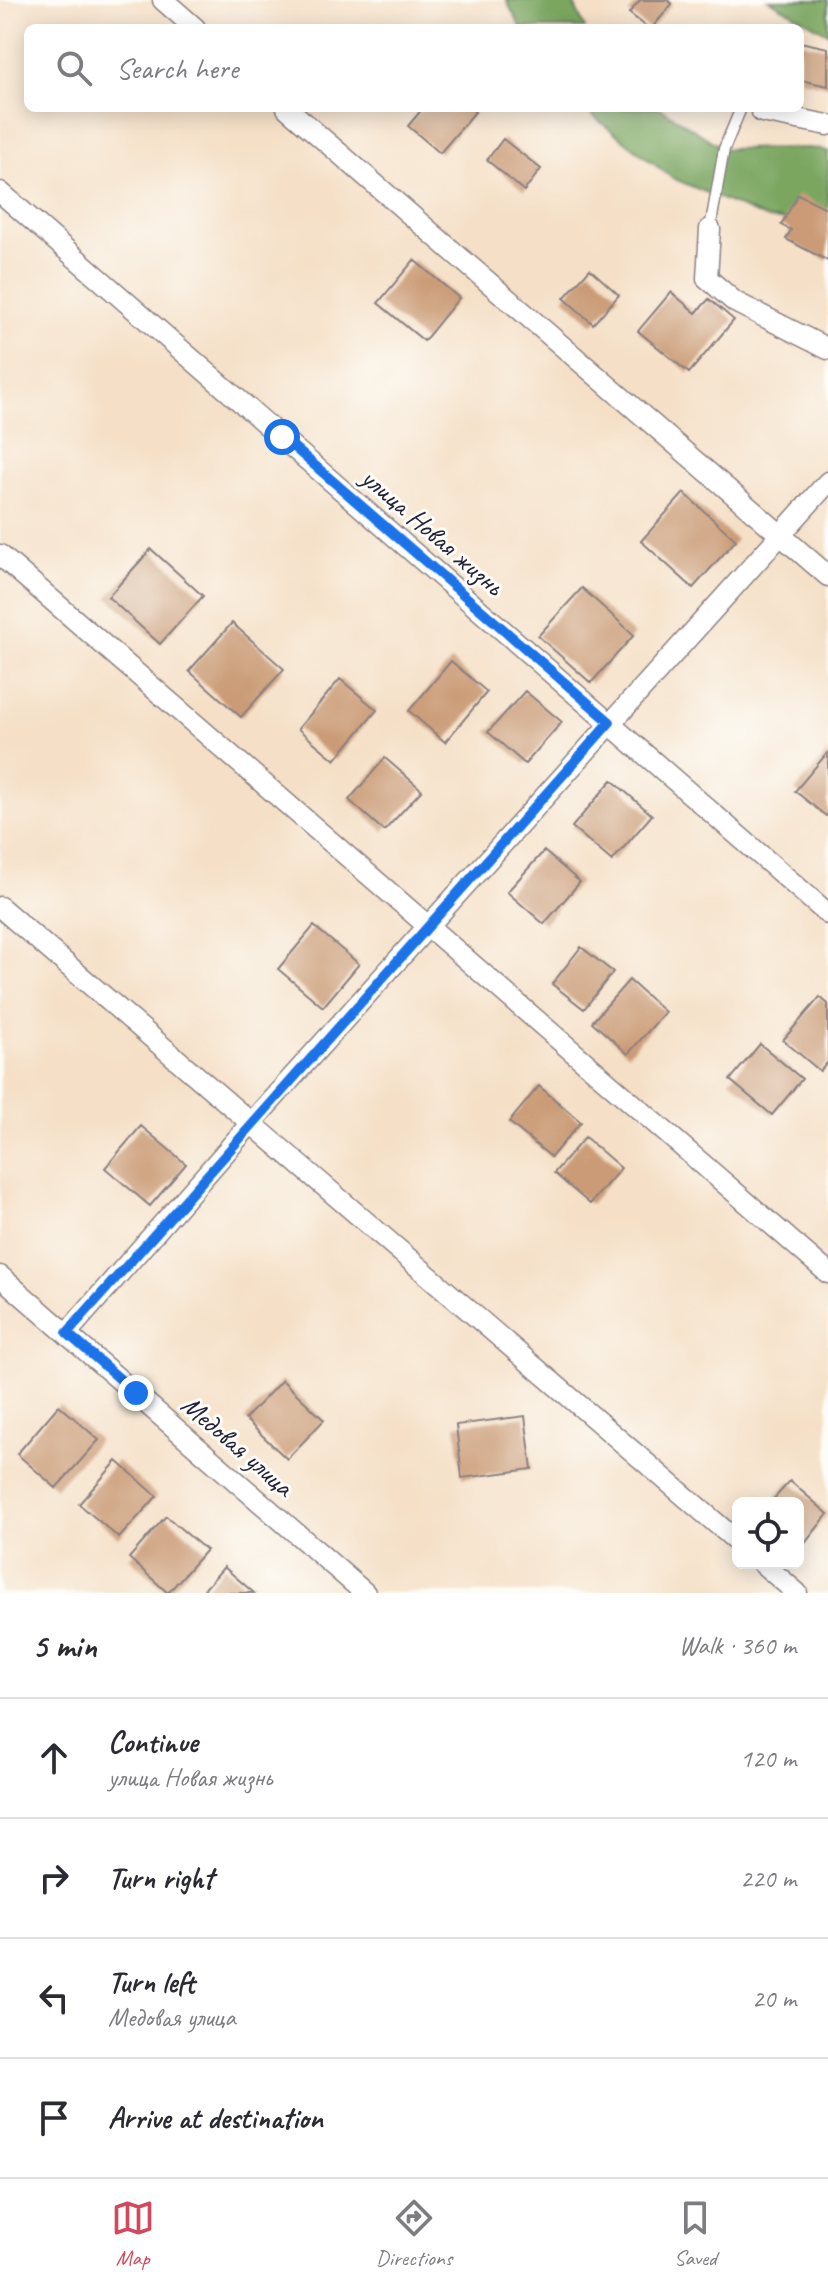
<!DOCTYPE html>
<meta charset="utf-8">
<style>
body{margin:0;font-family:Caveat,sans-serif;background:#f2f2f3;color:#2b2b33}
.controls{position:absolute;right:24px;bottom:24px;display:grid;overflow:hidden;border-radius:12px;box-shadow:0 4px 20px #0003}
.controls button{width:72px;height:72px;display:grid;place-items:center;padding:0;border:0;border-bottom:2px solid #e1e1e2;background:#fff;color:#2b2b33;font:40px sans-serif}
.stop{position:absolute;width:24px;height:24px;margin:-18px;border:6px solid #1a73e8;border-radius:50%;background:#fff}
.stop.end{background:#1a73e8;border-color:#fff;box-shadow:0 2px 8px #0008}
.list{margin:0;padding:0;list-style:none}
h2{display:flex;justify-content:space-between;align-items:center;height:104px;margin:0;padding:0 32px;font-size:34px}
h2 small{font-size:26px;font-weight:400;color:#7c7c81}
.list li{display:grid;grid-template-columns:52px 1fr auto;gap:24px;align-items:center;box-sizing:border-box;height:120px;padding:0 32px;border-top:2px solid #e1e1e2}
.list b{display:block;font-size:30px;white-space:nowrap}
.list p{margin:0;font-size:26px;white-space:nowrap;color:#7c7c81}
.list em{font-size:26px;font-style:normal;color:#7c7c81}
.icon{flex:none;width:44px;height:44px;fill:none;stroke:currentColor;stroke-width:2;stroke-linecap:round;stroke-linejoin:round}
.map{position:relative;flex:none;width:828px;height:1593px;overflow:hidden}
.search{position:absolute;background:#fff;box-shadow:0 4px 20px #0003;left:24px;right:24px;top:24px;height:88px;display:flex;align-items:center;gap:20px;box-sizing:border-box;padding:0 28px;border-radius:12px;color:#7c7c81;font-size:30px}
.sheet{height:584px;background:#fff}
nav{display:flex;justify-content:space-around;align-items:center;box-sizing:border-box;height:112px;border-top:2px solid #e1e1e2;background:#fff;font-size:22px;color:#7c7c81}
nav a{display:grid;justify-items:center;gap:4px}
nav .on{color:#d1495b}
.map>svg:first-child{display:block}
</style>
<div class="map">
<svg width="828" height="1593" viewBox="0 0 828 1593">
<rect width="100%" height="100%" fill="#fdfcf7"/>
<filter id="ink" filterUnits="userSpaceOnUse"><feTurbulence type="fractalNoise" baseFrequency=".0125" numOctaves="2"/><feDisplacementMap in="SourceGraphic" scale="16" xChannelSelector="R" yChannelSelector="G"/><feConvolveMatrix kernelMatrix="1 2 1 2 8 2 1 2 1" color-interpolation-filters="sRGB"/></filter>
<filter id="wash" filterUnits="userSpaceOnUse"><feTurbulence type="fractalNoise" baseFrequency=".006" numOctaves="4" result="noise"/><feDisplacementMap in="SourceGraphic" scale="32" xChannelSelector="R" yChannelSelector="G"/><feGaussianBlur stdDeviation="1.8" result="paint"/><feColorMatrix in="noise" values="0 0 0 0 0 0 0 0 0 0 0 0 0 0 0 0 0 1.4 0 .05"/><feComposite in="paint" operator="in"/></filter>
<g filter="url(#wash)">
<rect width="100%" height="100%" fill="#f5e0c7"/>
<!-- forest -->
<path fill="#7aa660" stroke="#4e644e" stroke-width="2" d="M506,0H572L585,28H521Z
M769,0H828V33Z
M583,108H660L724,149L810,148L828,151V223L768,219L672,178Z"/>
<g id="blocks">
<!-- building -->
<path fill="#ca9b76" d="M640,0H668L672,4L652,28H648L629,13Z
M800,42L828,48V86L800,80Z
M423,108H471L475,112L440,153L408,126Z
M503,139L541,169L524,191L487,160Z
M798,194L828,209V261L786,239L791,230L781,225Z
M414,260L459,298L424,341L378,303Z
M590,269L619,295L593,324L564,298Z
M671,292L696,313L709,299L734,320L689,373L638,331Z
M684,493L736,540L693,588L641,541Z
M151,549L203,596L160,644L108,597Z
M582,588L634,635L591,683L538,636Z
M232,623L284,669L241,717L189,671Z
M451,661L487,692L445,742L409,711Z
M340,679L377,710L335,760L298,729Z
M525,691L562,722L525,764L488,732Z
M828,752V814L826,816L795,791Z
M385,758L422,790L384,831L349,800Z
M612,780L652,815L612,861L572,827Z
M544,851L580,882L544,924L507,892Z
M314,926L359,964L323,1007L278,969Z
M581,947L613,972L584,1009L552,984Z
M629,980L665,1012L628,1054L592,1022Z
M820,997L828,1004V1062L820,1071L783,1040Z
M760,1044L802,1079L772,1115L730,1080Z
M539,1086L581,1122L551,1157L509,1122Z
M141,1126L186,1164L150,1206L105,1168Z
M585,1137L621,1168L590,1204L554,1173Z
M282,1380L324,1420L287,1459L245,1419Z
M59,1405L99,1440L56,1488L17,1454Z
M525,1416L532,1469L462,1478L456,1425Z
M117,1461L157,1496L119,1538L79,1504Z
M790,1481L828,1514L798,1552V1503H770Z
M166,1516L206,1550L168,1593L129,1558Z
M224,1567L254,1593H201Z"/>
</g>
</g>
<g filter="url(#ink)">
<use href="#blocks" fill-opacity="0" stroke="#8c8181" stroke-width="2"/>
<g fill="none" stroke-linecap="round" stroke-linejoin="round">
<defs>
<path id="service" d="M710,229L724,149L741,108"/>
<path id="minor" d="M163,0L195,28
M287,108L828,576
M762,112L828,125
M0,192L828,914
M710,229L707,278L735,302L828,349
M0,555L828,1273
M0,907L738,1542
M0,1276L365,1593
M67,1333L252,1122L828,482
M762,1563L797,1593"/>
</defs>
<!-- service casing -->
<use href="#service" stroke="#8c8181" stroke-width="13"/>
<!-- minor casing -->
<use href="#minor" stroke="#8c8181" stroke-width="23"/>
<!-- service -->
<use href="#service" stroke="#fff" stroke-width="10"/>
<!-- minor -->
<use href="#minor" stroke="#fff" stroke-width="20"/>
</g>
</g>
<g fill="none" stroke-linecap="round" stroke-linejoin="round" filter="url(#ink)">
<!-- route -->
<path stroke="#1a73e8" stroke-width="10" d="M136,1393L67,1333L610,722L282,437"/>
</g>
<g text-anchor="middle" stroke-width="6" stroke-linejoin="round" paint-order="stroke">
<!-- street labels -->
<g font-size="28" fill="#22223b" stroke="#fdfcf7">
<text transform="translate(433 531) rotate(41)" y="10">улица Новая жизнь</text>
<text transform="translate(238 1445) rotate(41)" y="10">Медовая улица</text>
</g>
</g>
</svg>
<div class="controls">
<button><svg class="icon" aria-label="locate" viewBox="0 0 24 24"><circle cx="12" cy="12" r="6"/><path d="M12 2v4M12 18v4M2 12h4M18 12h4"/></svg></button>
</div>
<div class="stop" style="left:282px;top:437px"></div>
<div class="stop end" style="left:136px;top:1393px"></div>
<div class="search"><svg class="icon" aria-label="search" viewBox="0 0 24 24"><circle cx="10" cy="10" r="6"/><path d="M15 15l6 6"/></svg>Search here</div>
</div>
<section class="sheet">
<h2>5 min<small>Walk · 360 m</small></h2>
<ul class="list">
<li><svg class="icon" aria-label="ahead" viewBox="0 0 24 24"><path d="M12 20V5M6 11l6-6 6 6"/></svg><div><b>Continue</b><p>улица Новая жизнь</p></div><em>120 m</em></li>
<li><svg class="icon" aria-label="right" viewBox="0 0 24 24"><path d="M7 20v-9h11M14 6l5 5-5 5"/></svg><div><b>Turn right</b></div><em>220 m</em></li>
<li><svg class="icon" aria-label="left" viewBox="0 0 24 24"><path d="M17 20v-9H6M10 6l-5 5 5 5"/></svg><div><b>Turn left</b><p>Медовая улица</p></div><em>20 m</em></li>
<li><svg class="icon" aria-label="arrive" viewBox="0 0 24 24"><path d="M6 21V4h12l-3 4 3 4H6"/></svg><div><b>Arrive at destination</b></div></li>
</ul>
</section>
<nav>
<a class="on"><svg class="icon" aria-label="map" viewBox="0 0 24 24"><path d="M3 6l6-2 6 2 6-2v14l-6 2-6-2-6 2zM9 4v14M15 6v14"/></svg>Map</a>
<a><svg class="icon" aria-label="directions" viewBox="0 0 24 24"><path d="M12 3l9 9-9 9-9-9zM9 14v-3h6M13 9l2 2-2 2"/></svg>Directions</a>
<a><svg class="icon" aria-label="saved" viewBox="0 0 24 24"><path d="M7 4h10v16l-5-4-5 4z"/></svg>Saved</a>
</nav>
